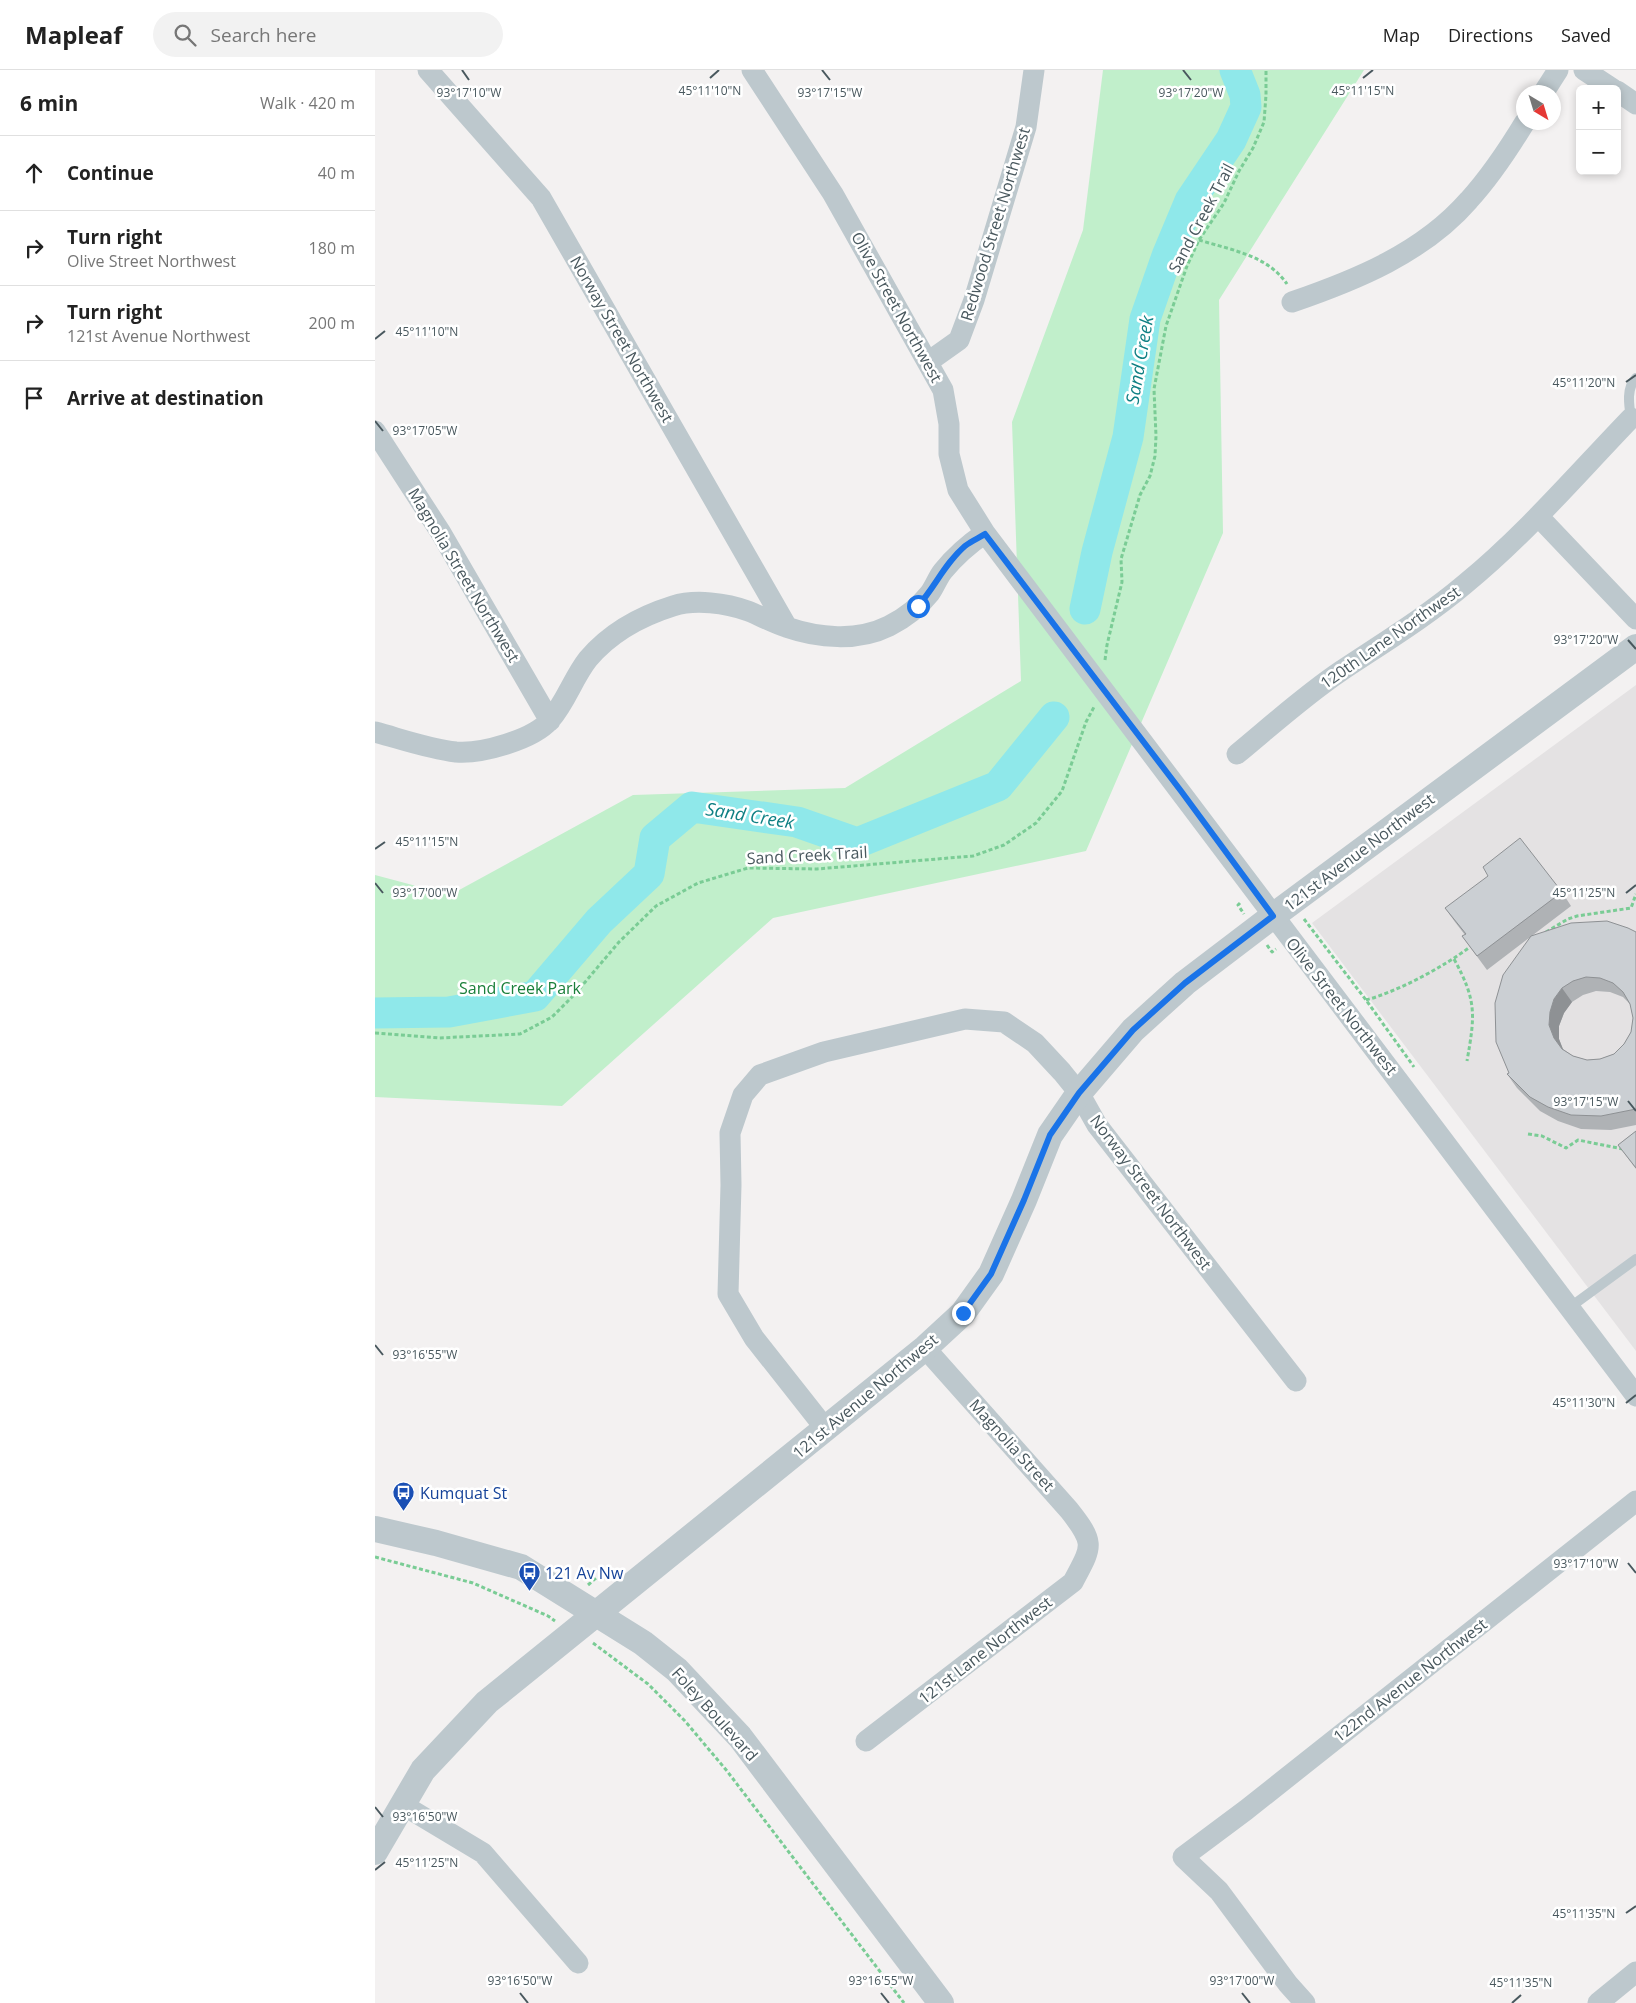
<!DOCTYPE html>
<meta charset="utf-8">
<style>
body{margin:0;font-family:"Open Sans",sans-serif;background:#f2f2f2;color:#222}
.controls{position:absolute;right:15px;top:15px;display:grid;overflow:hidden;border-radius:8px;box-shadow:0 2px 8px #0003}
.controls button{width:45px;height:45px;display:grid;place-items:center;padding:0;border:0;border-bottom:1px solid #e0e0e0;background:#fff;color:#222;font:25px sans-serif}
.compass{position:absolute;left:1141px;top:15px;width:45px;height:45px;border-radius:50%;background:#fff;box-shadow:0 2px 8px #0003;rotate:142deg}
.stop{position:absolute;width:15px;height:15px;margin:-11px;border:4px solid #1a73e8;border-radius:50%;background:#fff}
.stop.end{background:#1a73e8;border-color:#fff;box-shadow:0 1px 5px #0008}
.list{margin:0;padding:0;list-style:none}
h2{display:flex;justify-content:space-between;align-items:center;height:65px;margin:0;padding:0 20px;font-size:21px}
h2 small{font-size:16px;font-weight:400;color:#767676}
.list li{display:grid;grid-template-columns:32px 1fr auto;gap:15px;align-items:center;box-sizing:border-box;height:75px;padding:0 20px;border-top:1px solid #e0e0e0}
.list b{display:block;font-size:19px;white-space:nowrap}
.list p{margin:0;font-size:16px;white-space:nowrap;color:#767676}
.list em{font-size:16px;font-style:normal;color:#767676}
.icon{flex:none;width:28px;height:28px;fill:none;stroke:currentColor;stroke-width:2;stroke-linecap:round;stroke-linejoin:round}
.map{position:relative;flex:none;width:1261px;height:1933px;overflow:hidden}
header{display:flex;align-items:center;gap:30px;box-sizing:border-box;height:70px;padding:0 25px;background:#fff;border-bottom:1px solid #e0e0e0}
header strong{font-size:24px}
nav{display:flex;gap:28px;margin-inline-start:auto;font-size:18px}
.search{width:350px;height:45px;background:#f2f2f2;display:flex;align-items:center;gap:12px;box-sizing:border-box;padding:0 18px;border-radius:28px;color:#767676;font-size:19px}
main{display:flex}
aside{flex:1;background:#fff}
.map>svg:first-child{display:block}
</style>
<header>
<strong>Mapleaf</strong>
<div class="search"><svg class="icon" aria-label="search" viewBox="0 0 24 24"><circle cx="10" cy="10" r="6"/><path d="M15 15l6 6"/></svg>Search here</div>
<nav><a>Map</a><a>Directions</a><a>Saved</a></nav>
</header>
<main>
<aside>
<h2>6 min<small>Walk · 420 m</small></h2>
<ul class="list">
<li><svg class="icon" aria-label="ahead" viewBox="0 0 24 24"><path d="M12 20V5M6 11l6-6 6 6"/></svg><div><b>Continue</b></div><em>40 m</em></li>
<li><svg class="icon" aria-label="right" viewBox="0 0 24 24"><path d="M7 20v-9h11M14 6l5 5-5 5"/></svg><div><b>Turn right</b><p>Olive Street Northwest</p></div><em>180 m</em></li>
<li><svg class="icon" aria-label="right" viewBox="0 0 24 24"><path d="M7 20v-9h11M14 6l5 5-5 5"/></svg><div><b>Turn right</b><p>121st Avenue Northwest</p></div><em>200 m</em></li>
<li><svg class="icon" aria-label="arrive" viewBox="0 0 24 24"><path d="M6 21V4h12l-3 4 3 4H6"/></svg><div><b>Arrive at destination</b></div></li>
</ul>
</aside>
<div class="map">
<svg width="1261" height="1933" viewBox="0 0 1261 1933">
<rect width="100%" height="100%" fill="#f3f1f1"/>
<!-- education -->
<path fill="#e4e2e3" d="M1261,615V1281L937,853Z"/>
<!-- green -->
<path fill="#c1efcb" d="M728,0H989L844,230L848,463L711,781L398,848L187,1036L0,1027V805L75,825L258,725L470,718L646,611L637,352L708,160Z"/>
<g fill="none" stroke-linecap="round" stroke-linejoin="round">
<!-- river -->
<path stroke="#8fe8ea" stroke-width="31" d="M710,539L722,482L753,367L770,249L792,186L815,131L856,70L871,37L870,25L860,0
M0,943L74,942L160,926L224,851L274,804L280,768L317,737L422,752L482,773L623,716L679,647"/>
<!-- path -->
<path stroke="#7acc95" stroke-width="3" stroke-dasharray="4 2.5" stroke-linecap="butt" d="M824,170C856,180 892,185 912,214
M730,590L732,575L747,512L746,489L765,425L775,406L780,386L781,366L779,319L791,256L812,196L824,170L849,133L864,101L878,78L889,52L891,25V0
M865,833L863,835L869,844
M929,849L991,930L1039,997
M1171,862L1193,849L1202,846L1256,838L1261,824
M892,875L897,882L901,879
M1079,889C1102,931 1100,945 1092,991
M991,930C1024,921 1068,897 1095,877
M0,963L64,968L145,964L177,947L200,924L244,872L281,836L323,813L373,798L442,799L598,786L629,775L661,753L687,721L711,652L719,637
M1153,1064L1167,1066L1191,1078L1203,1070L1248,1079
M0,1487L98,1513L173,1546L180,1551
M213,1515L221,1508
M218,1573L273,1614L310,1651L352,1701L529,1933"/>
<!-- service -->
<path stroke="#bdc8cd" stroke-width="10" d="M1258,349L1256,348C1254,335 1251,318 1261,308
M1194,1238L1261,1189"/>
<!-- minor -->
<path stroke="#bdc8cd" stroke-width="21" d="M53,0L166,128L412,557
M377,0L458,124L568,320L574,354V384L583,420L610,463L1261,1326
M1209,0L1238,19
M1242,21L1261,34
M1169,22L1183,0
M917,232C981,210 1048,183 1094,130C1116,106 1133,80 1150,52
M553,292L584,270L599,230L651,57L659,0
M0,361L66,463L175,651
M1163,446L1261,549
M0,662C26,669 54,679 81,682C106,684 158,670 175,650C191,632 198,608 213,589C235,563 266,546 298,536C320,529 351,533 373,541C386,546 398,553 411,557C443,568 482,572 514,556C530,548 544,537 555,523C560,516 563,507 568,501C581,485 594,474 610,463
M862,684C896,656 929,626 966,601C1008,573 1051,547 1090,514C1150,465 1202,404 1256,348
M450,1358L379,1268L353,1224L356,1115L355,1063L368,1025L385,1005L449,982L590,949L629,952L660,973L687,1002L704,1023L722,1055L921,1311
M491,1671L698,1512C717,1476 721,1474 694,1440L550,1278
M28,1735L108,1783L203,1893
M930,1933L913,1914L844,1821L808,1787L871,1740L1261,1431
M1223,1933L1261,1902"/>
<!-- tertiary -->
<path stroke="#bdc8cd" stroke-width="26" d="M0,1459L61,1473L146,1497L268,1573L302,1600L365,1667L566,1933
M0,1782L48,1700L112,1632L550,1278L588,1243L616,1204L649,1130L675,1065L704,1023L758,960L810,913L898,846L1261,577"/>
</g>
<!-- wall -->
<path fill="#afb2b5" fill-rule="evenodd" d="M1187,822L1196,836L1158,865L1261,862V1055L1236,1060L1206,1059L1183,1051L1165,1041L1142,1018L1132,1004L1134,1003L1154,868L1112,900L1087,866L1090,865L1080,852L1070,838ZM1221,921L1235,922L1248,927L1255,934L1258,948L1256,962L1249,974L1239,984L1225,989L1212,990L1198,986L1188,979L1184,969V956L1189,943L1197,932L1208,925Z
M1261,1061V1099L1243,1075Z"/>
<!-- shaded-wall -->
<path fill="#8e9194" d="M1187,918L1197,932L1189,943L1184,956V969L1189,982L1179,968L1174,955L1175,942L1179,929Z"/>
<!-- building -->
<path fill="#cbcfd3" stroke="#8e9194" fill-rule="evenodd" d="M1145,768L1187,822L1102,886L1087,866L1091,864L1070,838L1113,806L1108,797Z
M1232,851L1253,858L1261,862V1039L1226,1046L1196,1045L1173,1037L1155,1027L1132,1004L1134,1003L1121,972L1120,933L1128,905L1156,866L1196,853ZM1211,907L1225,908L1238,913L1248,922L1255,934L1258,948L1256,962L1249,974L1239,984L1225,989L1212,990L1198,986L1187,979L1179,968L1174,955L1175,942L1179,929L1187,918L1198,911Z
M1261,1061V1098L1243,1075Z"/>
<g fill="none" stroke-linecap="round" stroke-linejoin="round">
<!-- route -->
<path stroke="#1a73e8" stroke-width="6" d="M543,536C560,517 570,493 590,476C596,471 604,468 610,464L806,721L898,846L810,913L758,960L704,1023L675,1065L649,1130L616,1204L588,1243"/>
</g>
<!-- ticks -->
<path fill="none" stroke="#49585e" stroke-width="2" d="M87,0L94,10M447,0L455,10M808,0L816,10M335,8L344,0M988,8L998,0M0,269L10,261M1251,312L1261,305M0,351L8,361M1253,570L1261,579M0,779L10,772M0,813L8,823M1251,823L1261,815M1253,1031L1261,1041M0,1275L8,1285M1251,1333L1261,1325M1253,1493L1261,1503M0,1737L8,1747M0,1800L10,1792M1251,1843L1261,1836M145,1923L153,1933M506,1923L514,1933M867,1923L875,1933M1137,1933L1146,1925"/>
<!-- icons -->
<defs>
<symbol id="bus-pin" viewBox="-11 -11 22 30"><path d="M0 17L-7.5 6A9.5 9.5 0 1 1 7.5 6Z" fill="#1a4fb4" stroke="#fff"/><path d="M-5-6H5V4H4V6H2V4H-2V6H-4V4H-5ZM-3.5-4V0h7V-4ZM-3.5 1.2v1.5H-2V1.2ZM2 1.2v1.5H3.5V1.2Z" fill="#fff"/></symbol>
</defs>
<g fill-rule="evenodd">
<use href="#bus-pin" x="16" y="1410" width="25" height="34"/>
<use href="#bus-pin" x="142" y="1490" width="25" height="34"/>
</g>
<g text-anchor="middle" stroke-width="5" stroke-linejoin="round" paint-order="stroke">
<!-- street labels -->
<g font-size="16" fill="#49585e" stroke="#fff">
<text transform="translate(826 148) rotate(-62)" y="6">Sand Creek Trail</text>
<text transform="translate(620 154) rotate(-73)" y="6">Redwood Street Northwest</text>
<text transform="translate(522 237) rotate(61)" y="6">Olive Street Northwest</text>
<text transform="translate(247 269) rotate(60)" y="6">Norway Street Northwest</text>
<text transform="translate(89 505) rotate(59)" y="6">Magnolia Street Northwest</text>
<text transform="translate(1015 567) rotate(-35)" y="6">120th Lane Northwest</text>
<text transform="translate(984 782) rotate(-37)" y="6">121st Avenue Northwest</text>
<text transform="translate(432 785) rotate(-3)" y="6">Sand Creek Trail</text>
<text transform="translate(967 936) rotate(52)" y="6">Olive Street Northwest</text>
<text transform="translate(776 1122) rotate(53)" y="6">Norway Street Northwest</text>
<text transform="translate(490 1326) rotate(-40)" y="6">121st Avenue Northwest</text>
<text transform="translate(637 1375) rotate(48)" y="6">Magnolia Street</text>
<text transform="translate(610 1580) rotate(-38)" y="6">121st Lane Northwest</text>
<text transform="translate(1035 1610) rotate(-38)" y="6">122nd Avenue Northwest</text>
<text transform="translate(340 1644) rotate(48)" y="6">Foley Boulevard</text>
</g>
<!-- park labels -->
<g font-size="16" fill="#1a7f3a" stroke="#fff">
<text x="145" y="924">Sand Creek Park</text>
</g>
<!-- transit labels -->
<g font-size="16" fill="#164399" stroke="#fff" text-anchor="start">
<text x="45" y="1429">Kumquat St</text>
<text x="170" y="1509">121 Av Nw</text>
</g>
<!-- water labels -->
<g font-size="18" font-style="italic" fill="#108084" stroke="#fff">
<text transform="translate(765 290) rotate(-80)" y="6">Sand Creek</text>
<text transform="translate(375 746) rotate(9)" y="6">Sand Creek</text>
</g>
</g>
<g font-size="12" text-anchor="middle" fill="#49585e" stroke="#fff" stroke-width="5" stroke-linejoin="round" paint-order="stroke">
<text x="335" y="25">45°11'10"N</text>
<text x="988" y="25">45°11'15"N</text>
<text x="94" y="27">93°17'10"W</text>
<text x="455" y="27">93°17'15"W</text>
<text x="816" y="27">93°17'20"W</text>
<text x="52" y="266">45°11'10"N</text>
<text x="1209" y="317">45°11'20"N</text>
<text x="50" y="365">93°17'05"W</text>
<text x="1211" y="574">93°17'20"W</text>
<text x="52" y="776">45°11'15"N</text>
<text x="1209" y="827">45°11'25"N</text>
<text x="50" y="827">93°17'00"W</text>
<text x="1211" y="1036">93°17'15"W</text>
<text x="50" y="1289">93°16'55"W</text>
<text x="1209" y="1337">45°11'30"N</text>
<text x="1211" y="1498">93°17'10"W</text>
<text x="50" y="1751">93°16'50"W</text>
<text x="52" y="1797">45°11'25"N</text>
<text x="1209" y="1848">45°11'35"N</text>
<text x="145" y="1915">93°16'50"W</text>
<text x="506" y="1915">93°16'55"W</text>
<text x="867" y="1915">93°17'00"W</text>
<text x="1146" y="1917">45°11'35"N</text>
</g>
</svg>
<div class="controls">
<button>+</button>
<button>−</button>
</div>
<svg class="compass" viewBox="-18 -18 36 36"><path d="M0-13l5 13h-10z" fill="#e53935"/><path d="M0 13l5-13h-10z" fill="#767676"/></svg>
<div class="stop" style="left:543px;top:536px"></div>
<div class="stop end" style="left:588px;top:1243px"></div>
</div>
</main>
